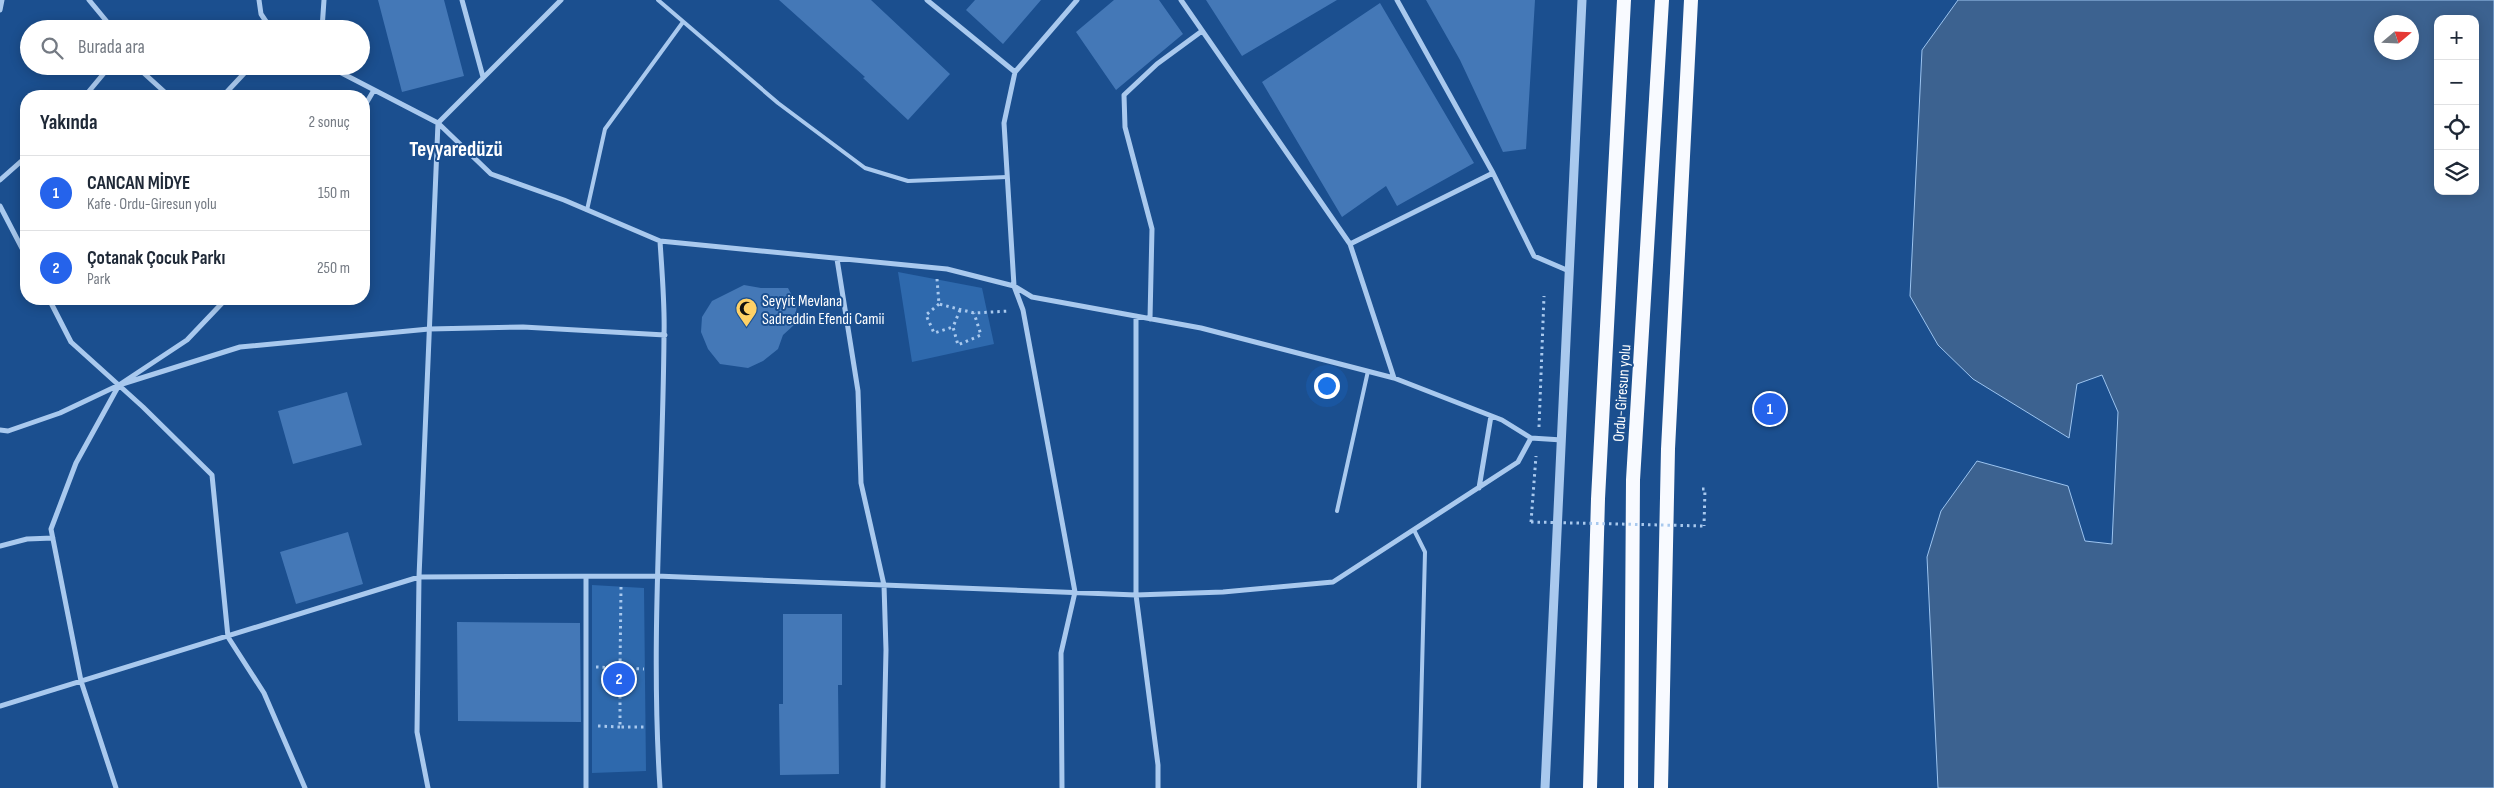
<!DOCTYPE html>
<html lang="tr">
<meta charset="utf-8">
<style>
body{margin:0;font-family:"Sofia Sans Condensed",sans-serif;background:#f2f2f3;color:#1f2937}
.controls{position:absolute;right:15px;top:15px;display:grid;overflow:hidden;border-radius:10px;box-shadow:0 2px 12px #0003}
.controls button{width:45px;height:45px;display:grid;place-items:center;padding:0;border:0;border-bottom:1px solid #e0e1e3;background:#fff;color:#1f2937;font:25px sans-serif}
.compass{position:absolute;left:2374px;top:15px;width:45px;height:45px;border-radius:50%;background:#fff;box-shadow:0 2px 12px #0003;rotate:71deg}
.you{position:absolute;left:1326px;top:385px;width:18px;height:18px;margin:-12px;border:4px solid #fff;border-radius:50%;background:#1a73e8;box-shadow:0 0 0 8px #1a73e833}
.badge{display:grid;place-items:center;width:32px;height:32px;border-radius:50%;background:#2563eb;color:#fff;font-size:16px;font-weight:700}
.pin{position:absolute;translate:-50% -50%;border:2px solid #fff;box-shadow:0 1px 5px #0006}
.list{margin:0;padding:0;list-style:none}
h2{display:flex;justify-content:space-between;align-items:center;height:65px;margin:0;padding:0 20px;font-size:21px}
h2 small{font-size:16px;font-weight:400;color:#747a83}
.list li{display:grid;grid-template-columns:32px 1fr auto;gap:15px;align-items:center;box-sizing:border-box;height:75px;padding:0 20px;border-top:1px solid #e0e1e3}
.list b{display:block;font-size:19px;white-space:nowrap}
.list p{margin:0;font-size:16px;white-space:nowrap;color:#747a83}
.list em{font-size:16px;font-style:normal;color:#747a83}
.icon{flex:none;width:28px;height:28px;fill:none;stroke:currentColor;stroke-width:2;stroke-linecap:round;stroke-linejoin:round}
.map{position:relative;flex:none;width:2494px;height:788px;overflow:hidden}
.search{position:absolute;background:#fff;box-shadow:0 2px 12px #0003;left:20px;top:20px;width:350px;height:55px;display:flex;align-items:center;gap:12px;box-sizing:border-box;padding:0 18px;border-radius:28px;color:#747a83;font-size:19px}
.panel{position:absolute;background:#fff;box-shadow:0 2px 12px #0003;left:20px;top:90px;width:350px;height:215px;border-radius:20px}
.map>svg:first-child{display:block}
</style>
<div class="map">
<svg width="2494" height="788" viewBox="0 0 2494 788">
<rect width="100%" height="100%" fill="#1b4f8f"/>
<!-- green -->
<path fill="#2e69ad" d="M898,272L982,288L994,344L912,362Z
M592,585L644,588L646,771L592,773Z"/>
<!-- water -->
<path fill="#3c6290" stroke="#9cc4f0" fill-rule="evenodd" d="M1958,0H2494V788H1938L1927,557L1941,511L1977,461L2068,486L2085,541L2112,544L2118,412L2102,375L2077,384L2069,438L1973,379L1938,345L1910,296L1922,50ZM2438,19H2475V191H2438ZM2382,22H2412V52H2382Z"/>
<!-- building -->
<path fill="#4478b7" d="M378,0H444L464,76L402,92Z
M779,0H871L950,74L908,120L863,78L865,77Z
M975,0H1041L1003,44L966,10Z
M1114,0H1159L1183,34L1116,90L1076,32Z
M1206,0H1337L1242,56Z
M1426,0H1535L1526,149L1503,152L1460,60Z
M1380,3L1474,163L1397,206L1386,186L1342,217L1262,82Z
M744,285L761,288H788L797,305L794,325L783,335L778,349L763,361L748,368L720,364L708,349L701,332L702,317L712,301Z
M347,392L362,445L293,464L278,411Z
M348,532L363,584L296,604L280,552Z
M783,614H842V685H838L839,774L780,775L779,704H783Z
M457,622L580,623L581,722L458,721Z"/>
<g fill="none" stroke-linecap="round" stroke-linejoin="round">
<!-- path -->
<path stroke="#a9c9ee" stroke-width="3" stroke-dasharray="2.5 4" stroke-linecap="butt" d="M937,279L939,304L974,313L1010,311
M939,304L926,315L934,333L953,327
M960,310L953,327L958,345L981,335L974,313
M1539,427L1544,296
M1702,489H1705L1704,526
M1531,522L1536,456
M621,587L620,668L644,669
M596,667L620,668V727H646
M598,726L620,727"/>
<!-- service -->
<path stroke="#a9c9ee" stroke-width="4" d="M658,0L778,103L865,168L908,181L1007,177
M587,210L605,129L683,22
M1337,511L1368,371
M1414,530L1425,552L1419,788"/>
<!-- minor -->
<path stroke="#a9c9ee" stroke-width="5" d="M89,0L113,29
M259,0L261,14L271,29
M462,0L483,77
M927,0L1015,72
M1181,0L1350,244L1394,378
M1397,0L1493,173L1534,256L1569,271
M0,10L2,0
M322,29L324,0
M136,66L169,96
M328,66L438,123L491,174L564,200L660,241L947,269L1014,286L1032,297L1201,328L1394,378L1502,420L1531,438L1562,440
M85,96L110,66
M223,96L251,66
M364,107L374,90
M0,180L26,157
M0,206L26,256
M1350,244L1493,173
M837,259L858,391L861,483L884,585L886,650L883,788
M49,299L71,342L143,407L212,475L228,637L264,693L305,788
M1136,316V595L1158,765V788
M1150,319L1152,229L1125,127L1124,95L1157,64L1202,31
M0,430L8,431L60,413L119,385L240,347L429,329L523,327L665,335
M1479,488L1491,416
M0,546L27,539L53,538
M0,706L419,577L656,576L1136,595L1223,592L1333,582L1518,462L1531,438
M116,788L81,681L51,529L76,463L119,385L187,340L226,299
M428,788L417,732L419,577L438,123L561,0
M586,788V577
M660,788C650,637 663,487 664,336C665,305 662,273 660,241
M1062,788L1061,653L1075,592L1023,310L1014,286L1004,123L1015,72L1077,0"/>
<!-- tertiary -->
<path stroke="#a9c9ee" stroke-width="9" d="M1545,788L1582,0"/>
<!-- trunk -->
<path stroke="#f8faff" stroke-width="14" d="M1590,788L1598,499L1624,0
M1631,788L1633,480L1662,0
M1661,788L1668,449L1691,0"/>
<!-- path-bridge -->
<path stroke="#a9c9ee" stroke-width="3" stroke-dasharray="2.5 4" stroke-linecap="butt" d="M1531,522L1704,526"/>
</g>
<!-- icons -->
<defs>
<symbol id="mosque-pin" viewBox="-11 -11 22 30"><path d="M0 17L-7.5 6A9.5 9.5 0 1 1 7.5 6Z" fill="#ffd166" stroke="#1b4f8f"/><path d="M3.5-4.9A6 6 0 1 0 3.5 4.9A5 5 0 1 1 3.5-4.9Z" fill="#111"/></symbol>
</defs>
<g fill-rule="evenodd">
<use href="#mosque-pin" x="734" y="296" width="25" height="34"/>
</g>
<g text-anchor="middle" stroke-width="4" stroke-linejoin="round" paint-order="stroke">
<!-- poi labels -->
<g font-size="16" fill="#fff" stroke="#1b4f8f" text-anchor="start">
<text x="762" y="306">Seyyit Mevlana<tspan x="762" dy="18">Sadreddin Efendi Camii</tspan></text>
</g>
<!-- street labels -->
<g font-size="16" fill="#fff" stroke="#1b4f8f">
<text transform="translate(1621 393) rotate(-86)" y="6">Ordu-Giresun yolu</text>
</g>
<!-- district labels -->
<g font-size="21" font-weight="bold" fill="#fff" stroke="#1b4f8f">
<text x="456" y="156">Teyyaredüzü</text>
</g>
</g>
</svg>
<div class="controls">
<button>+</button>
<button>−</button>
<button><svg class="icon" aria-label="locate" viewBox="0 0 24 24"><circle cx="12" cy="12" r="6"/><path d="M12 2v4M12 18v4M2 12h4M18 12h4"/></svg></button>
<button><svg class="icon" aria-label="layers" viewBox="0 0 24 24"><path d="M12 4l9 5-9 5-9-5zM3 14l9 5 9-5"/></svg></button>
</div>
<svg class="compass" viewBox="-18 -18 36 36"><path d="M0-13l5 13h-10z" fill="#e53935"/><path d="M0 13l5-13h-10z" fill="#747a83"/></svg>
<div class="you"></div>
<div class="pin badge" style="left:1770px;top:409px">1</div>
<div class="pin badge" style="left:619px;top:679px">2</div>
<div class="search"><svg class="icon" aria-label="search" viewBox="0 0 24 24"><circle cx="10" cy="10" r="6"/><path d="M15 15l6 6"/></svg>Burada ara</div>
<section class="panel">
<h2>Yakında<small>2 sonuç</small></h2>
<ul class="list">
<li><span class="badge">1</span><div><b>CANCAN MİDYE</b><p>Kafe · Ordu-Giresun yolu</p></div><em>150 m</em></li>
<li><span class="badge">2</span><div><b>Çotanak Çocuk Parkı</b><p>Park</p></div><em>250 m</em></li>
</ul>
</section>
</div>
